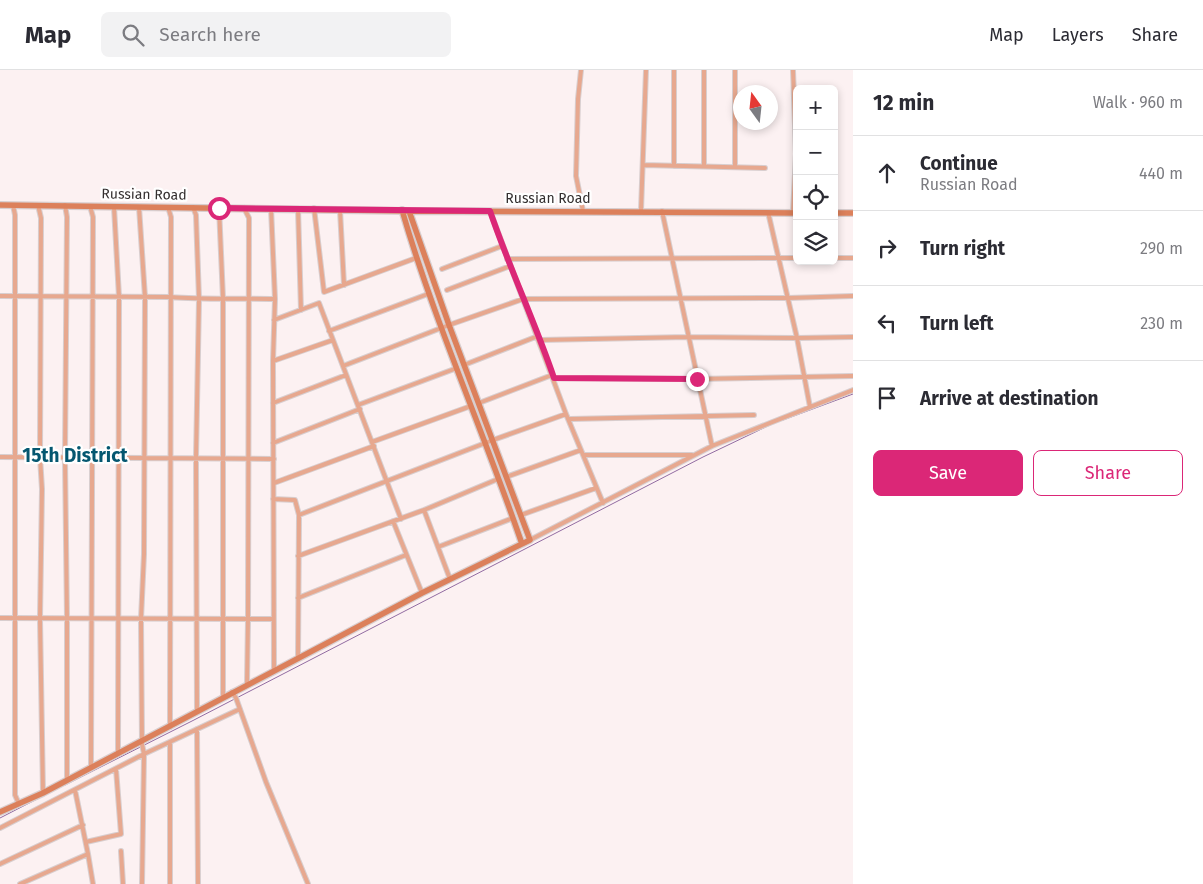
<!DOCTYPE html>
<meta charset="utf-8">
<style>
body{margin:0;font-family:"Fira Sans",sans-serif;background:#f2f2f3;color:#2b2b33}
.controls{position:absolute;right:15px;top:15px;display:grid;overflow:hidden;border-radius:8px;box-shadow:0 2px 8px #0003}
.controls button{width:45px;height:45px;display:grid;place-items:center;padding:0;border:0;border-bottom:1px solid #e1e1e2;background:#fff;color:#2b2b33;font:25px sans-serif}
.compass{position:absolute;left:733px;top:15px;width:45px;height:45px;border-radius:50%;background:#fff;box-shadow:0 2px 8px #0003;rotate:345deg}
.stop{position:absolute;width:15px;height:15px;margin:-11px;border:4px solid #db2777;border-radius:50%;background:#fff}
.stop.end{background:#db2777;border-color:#fff;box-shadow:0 1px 5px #0008}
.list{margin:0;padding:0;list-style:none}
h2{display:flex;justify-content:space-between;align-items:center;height:65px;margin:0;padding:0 20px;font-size:21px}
h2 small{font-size:16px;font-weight:400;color:#7c7c81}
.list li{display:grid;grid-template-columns:32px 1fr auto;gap:15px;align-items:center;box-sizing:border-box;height:75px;padding:0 20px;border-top:1px solid #e1e1e2}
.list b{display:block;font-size:19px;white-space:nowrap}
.list p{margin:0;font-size:16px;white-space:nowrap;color:#7c7c81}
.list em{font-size:16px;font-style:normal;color:#7c7c81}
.actions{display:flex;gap:10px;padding:15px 20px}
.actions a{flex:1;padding:11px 0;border:1px solid #db2777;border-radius:8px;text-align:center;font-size:18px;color:#db2777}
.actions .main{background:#db2777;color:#fff}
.icon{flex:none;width:28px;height:28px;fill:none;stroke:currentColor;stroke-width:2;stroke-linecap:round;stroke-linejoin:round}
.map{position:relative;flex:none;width:853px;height:814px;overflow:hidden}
header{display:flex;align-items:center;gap:30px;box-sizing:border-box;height:70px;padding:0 25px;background:#fff;border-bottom:1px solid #e1e1e2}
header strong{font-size:24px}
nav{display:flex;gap:28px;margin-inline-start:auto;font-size:18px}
.search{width:350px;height:45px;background:#f2f2f3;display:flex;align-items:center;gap:12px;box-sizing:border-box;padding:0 18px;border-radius:8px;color:#7c7c81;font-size:19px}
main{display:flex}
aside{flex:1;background:#fff}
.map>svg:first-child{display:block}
</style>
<header>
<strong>Map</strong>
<div class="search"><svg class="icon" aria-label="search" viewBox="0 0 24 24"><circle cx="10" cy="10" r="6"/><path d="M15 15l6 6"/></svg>Search here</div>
<nav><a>Map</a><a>Layers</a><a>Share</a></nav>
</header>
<main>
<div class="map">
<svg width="853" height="814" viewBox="0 0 853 814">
<rect width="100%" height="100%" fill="#fcf1f2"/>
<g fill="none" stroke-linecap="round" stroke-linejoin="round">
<!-- stream -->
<path stroke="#926ca2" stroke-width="1" d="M783,350L853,324
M65,715L192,651L703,387L772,354
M0,748L39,728"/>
<defs>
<path id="street" d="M581,0L578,29L576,106L583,141
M674,0V96
M643,95L765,98
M704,96V0
M735,97V0
M13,135L15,145V725L19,734
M38,135L41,148L40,387L42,419L40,549L43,723
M65,135L67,147L65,388L67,549V709
M90,136L93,147L91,697
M114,137L119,227L118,682
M139,137L145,227L144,484L141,549L142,674L144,684L142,814
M168,137L171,147L170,657
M193,137L196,145L199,229L196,388L197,641
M219,138L223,228V627
M244,138L249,148L248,549L247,614
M271,138L275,229L273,291L274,600
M314,138L324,222L416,188
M298,139L301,240
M340,140L344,215
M490,141L566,344L603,433
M641,141L646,0
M662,141L712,376
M768,142L797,268L810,337
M793,143L796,84L793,0
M834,188H853
M507,189L797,188
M442,199L502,176
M447,220L510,196
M0,226L171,227C205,230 240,228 275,229
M274,250L319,233L401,449
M329,261L428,224
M540,270L688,267L797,268L853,267
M273,291L333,270
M464,295L538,266
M343,296L449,255L523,229L788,228L853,226
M554,308L697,309L853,306
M273,333L346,305
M479,333L552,305
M358,335L457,298
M570,349L754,345
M372,372L471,336
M273,373L360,339
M584,385H692
M0,387L274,389
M506,407L581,380
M274,413L374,376
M273,429L295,430L299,445L298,588
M424,440L450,509
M299,445L493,370L566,344
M521,445L596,418
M393,451L422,523
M530,470L712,376L853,320
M438,477L513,448
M298,486L424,440L498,409
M298,528L406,485
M0,548L273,549
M232,622L236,628L266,712L308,814
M197,659L198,814
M75,720L88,784L93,814
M0,758L144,684L240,639
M86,772L121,764L116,699
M121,781L123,814
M0,794L83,755
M20,814L88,784
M170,814V672"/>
<path id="secondary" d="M0,135L409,141L797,143
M402,140C435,254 484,362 522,474
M834,143H853
M0,742L43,723L422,523L530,470L449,255L409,141"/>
</defs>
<!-- street casing -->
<use href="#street" stroke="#d8cecf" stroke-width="6"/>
<!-- secondary casing -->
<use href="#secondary" stroke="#d8cecf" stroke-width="8"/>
<!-- street -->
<use href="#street" stroke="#e7a88f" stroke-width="4"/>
<!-- secondary -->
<use href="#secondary" stroke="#dc805b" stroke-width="5.5"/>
</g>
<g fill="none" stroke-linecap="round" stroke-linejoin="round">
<!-- route -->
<path stroke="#db2777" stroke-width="6" d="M219,138L490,141C509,197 535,252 554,308L697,309"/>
</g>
<g text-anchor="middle" stroke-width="4.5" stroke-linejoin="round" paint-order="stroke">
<!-- street labels -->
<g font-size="14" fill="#332f2f" stroke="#fff">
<text transform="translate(144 124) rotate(1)" y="5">Russian Road</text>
<text x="548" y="133">Russian Road</text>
</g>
<!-- district labels -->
<g font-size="19" font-weight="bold" fill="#055770" stroke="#fff">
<text x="75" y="392">15th District</text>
</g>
</g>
</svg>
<div class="controls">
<button>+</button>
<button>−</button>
<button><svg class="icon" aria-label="locate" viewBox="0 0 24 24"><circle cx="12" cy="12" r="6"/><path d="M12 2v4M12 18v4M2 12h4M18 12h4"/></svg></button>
<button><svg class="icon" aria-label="layers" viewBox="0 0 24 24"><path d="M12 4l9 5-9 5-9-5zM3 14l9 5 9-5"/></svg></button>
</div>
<svg class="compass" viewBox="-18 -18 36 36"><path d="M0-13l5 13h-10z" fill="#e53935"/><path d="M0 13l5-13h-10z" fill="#7c7c81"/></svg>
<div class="stop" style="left:219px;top:138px"></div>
<div class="stop end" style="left:697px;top:309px"></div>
</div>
<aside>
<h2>12 min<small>Walk · 960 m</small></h2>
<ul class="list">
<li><svg class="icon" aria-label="ahead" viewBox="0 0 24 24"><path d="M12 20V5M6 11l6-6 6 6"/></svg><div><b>Continue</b><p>Russian Road</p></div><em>440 m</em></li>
<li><svg class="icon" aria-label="right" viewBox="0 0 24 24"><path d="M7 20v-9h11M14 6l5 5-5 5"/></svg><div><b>Turn right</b></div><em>290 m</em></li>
<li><svg class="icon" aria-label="left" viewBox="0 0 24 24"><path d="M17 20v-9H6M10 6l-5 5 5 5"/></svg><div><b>Turn left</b></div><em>230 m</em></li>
<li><svg class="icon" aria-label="arrive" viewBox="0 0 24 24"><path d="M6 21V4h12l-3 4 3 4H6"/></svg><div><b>Arrive at destination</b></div></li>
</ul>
<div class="actions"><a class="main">Save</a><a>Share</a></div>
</aside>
</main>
